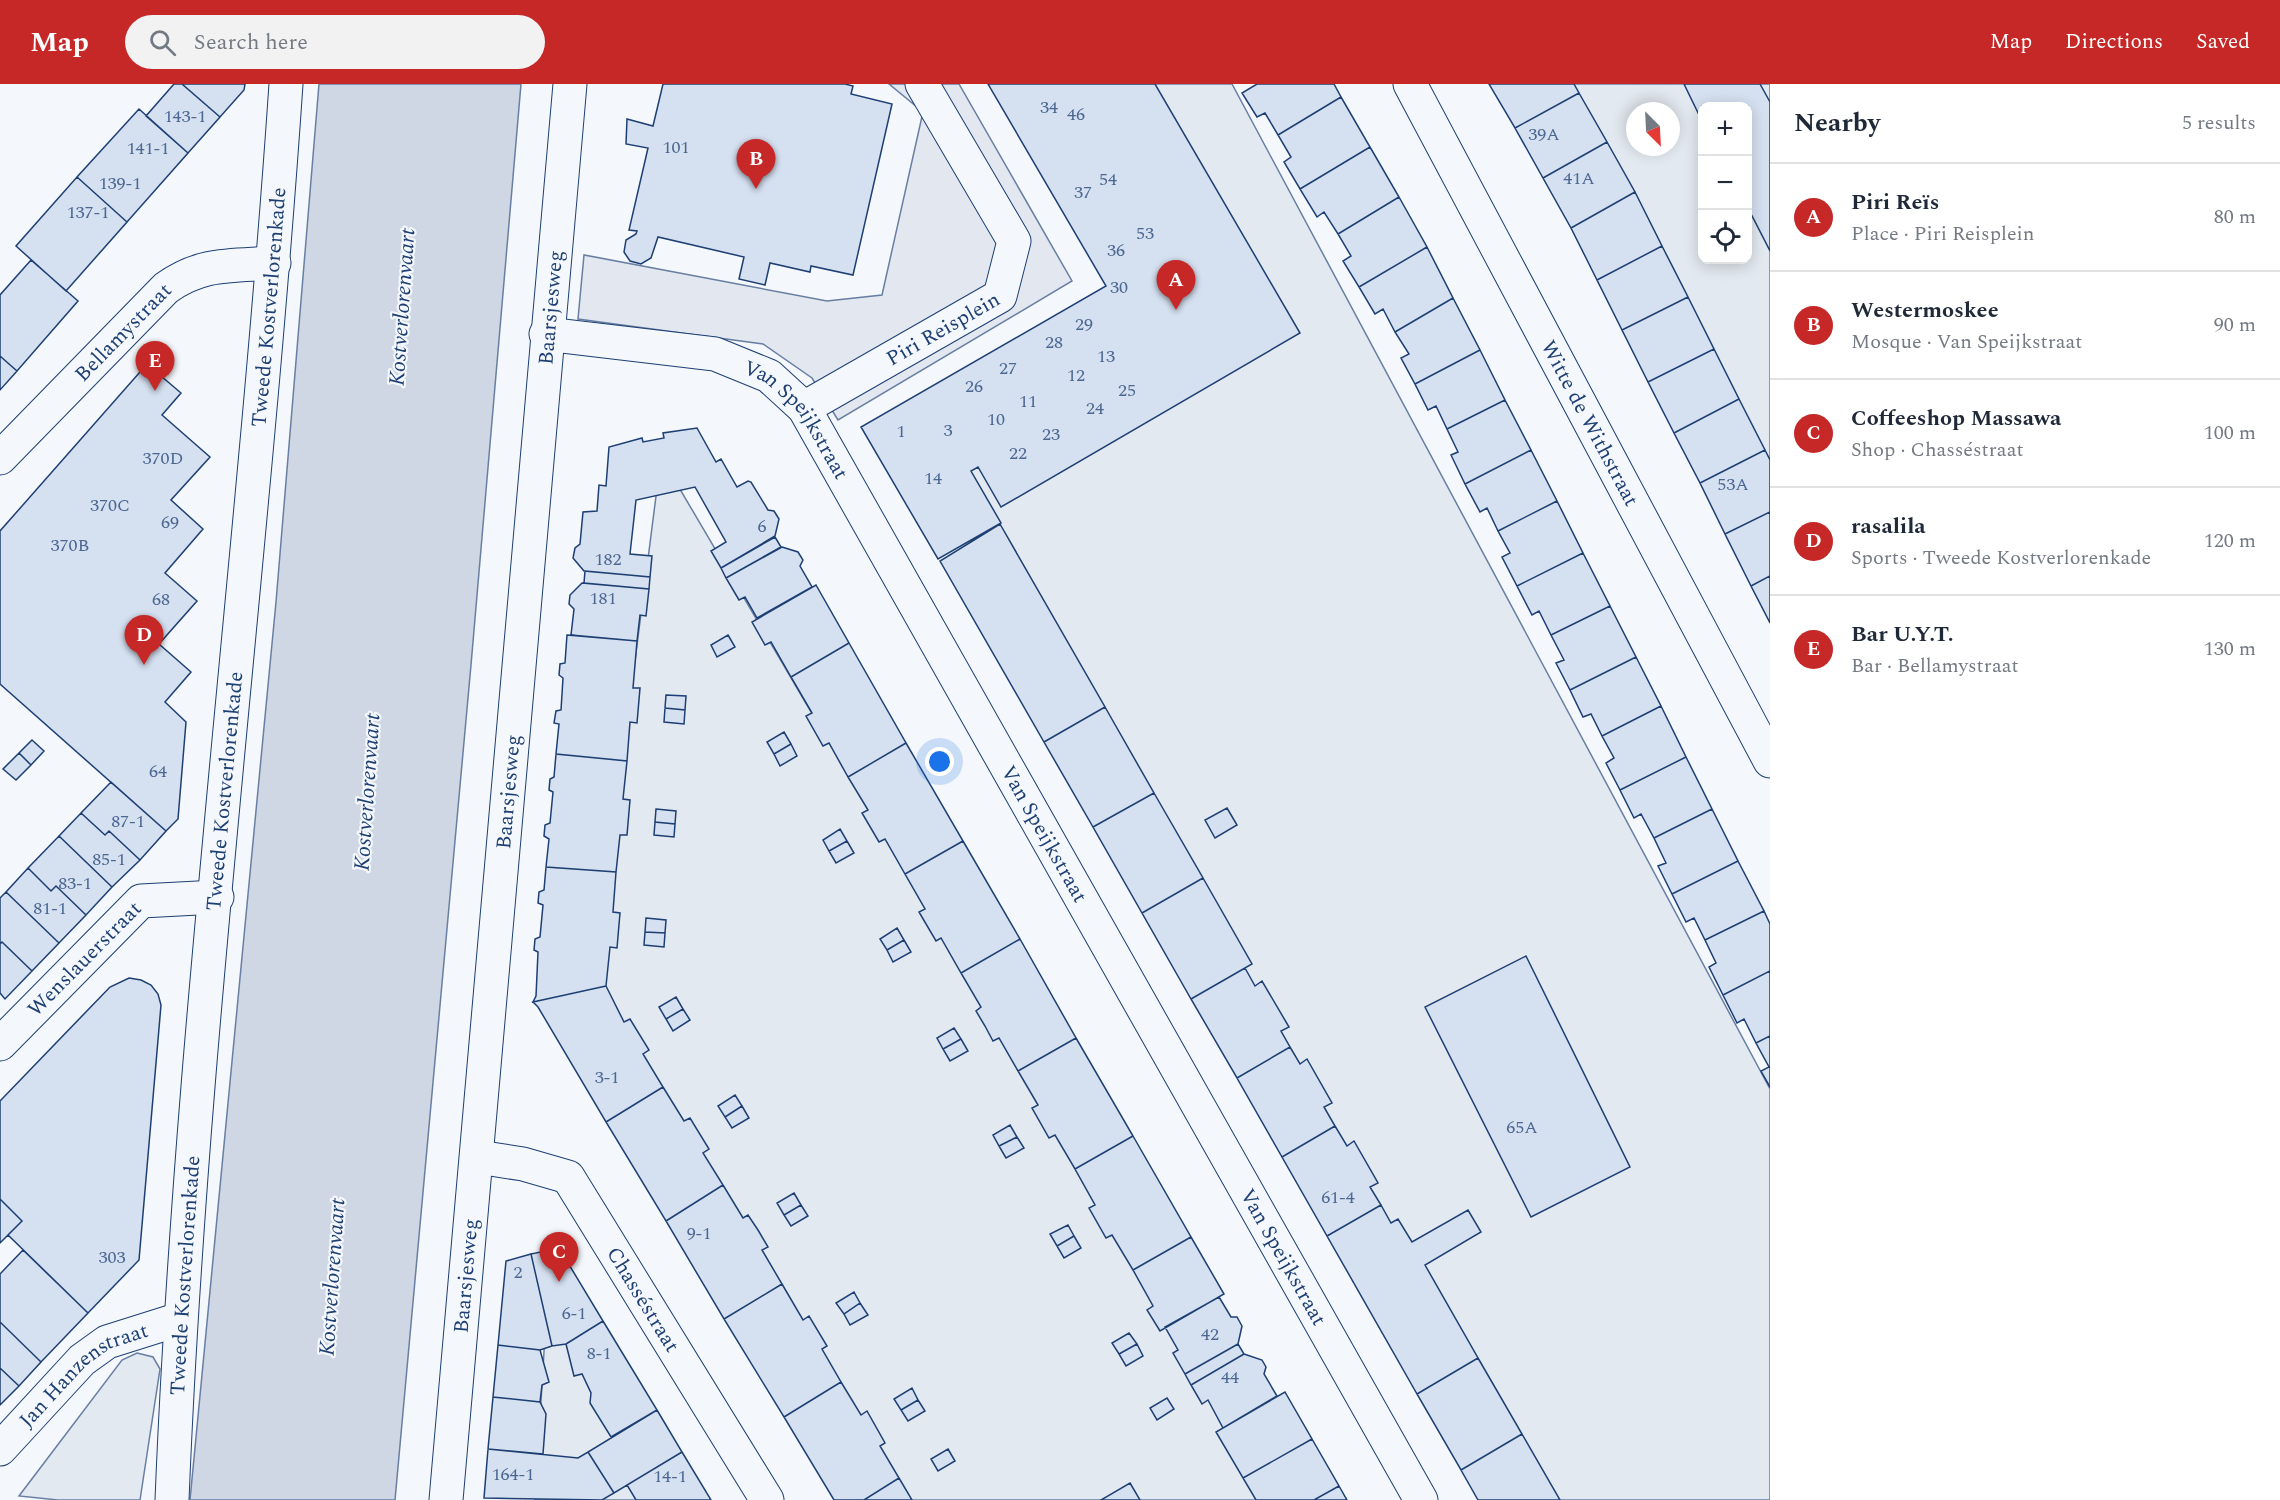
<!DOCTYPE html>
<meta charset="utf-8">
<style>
body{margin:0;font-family:Spectral,serif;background:#f2f2f3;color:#1f2937}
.controls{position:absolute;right:18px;top:18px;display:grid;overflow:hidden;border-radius:12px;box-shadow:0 3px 15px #0003}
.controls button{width:54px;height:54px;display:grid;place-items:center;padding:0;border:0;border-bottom:2px solid #e0e1e3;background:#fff;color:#1f2937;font:30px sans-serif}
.compass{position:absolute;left:1626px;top:18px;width:54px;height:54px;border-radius:50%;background:#fff;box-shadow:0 3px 15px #0003;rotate:156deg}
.you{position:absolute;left:940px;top:678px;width:21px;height:21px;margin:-15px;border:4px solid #fff;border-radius:50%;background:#1a73e8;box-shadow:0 0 0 9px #1a73e833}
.badge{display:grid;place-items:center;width:39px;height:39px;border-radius:50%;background:#c62828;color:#fff;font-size:20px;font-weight:700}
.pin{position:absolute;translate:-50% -50px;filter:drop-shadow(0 2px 3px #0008)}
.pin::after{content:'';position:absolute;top:32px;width:21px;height:18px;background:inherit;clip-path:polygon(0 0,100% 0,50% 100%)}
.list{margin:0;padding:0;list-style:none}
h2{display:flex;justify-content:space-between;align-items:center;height:78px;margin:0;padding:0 24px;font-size:26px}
h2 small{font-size:20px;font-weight:400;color:#747a83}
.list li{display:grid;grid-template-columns:39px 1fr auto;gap:18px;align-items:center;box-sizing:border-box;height:108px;padding:0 24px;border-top:2px solid #e0e1e3}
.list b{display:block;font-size:22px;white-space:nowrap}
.list p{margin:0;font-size:20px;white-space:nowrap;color:#747a83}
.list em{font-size:20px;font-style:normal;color:#747a83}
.icon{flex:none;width:33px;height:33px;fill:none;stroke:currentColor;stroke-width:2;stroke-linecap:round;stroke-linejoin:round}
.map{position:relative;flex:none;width:1770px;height:1416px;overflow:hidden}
header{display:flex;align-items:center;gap:36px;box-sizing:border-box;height:84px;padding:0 30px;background:#c62828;color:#fff}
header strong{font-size:28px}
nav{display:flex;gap:33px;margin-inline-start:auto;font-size:21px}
.search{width:420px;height:54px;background:#f2f2f3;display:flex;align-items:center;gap:15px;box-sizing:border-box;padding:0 21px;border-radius:33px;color:#747a83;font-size:22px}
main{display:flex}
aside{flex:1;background:#fff}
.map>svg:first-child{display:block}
</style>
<header>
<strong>Map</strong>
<div class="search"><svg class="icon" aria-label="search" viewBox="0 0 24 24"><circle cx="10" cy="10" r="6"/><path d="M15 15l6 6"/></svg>Search here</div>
<nav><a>Map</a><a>Directions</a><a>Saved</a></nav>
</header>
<main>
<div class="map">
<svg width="1770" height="1416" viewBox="0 0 1770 1416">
<rect width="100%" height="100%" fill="#f4f7fb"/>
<!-- green -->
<path fill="#e3e9f0" stroke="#687fa3" stroke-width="1.5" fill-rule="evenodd" d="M1052,0H1232L1770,1005V1416H1534L947,409L1165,198Z
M1541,0H1770V435ZM1702,22H1748V176H1702ZM1635,27H1671V63H1635Z
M661,373L1275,1416H904L593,906Z
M548,1202L659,1416H535Z
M137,1269L153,1273L160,1285L140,1416H58L19,1412L122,1276Z"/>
<!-- parking -->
<path fill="#e3e8f0" stroke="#687fa3" stroke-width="1.5" d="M889,0H959L1072,197L838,336L812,294L763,260L578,235L584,171L827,217L882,211L923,28Z"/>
<!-- water -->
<path fill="#cfd7e4" stroke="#687fa3" stroke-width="1.5" d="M319,0H521L471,581L395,1416H190L276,518Z"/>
<!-- building -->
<path fill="#d5e0f0" stroke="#1d3f73" stroke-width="1.5" d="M174,0H182L220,33L188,69L146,32Z
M182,0H245L244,6L220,33Z
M663,0H845L853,2L851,10L892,20L853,191L811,182L810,188L770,179L765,201L739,195L744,173L658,153L651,174L641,180L630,177L624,168L626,156L636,150L637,147L629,146L648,64L626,60L627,35L653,42Z
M988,0H1155L1300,249L1001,423L978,383L971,387L1001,439L938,475L861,343L1106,202Z
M1257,0H1334L1341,13L1278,51L1265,29L1257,33L1242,9Z
M1489,0H1574L1579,9L1515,44Z
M1684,0H1760L1770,18V167L1748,124V22H1702V37Z
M1579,9L1607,58L1543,94L1515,44Z
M1341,13L1370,63L1300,105L1284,78L1291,73L1278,51Z
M139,25L188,69L127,138L77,93Z
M1607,58L1635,108L1571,144L1543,94Z
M1370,63L1399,113L1338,150L1324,128L1317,133L1300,105Z
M77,93L127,138L66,207L16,162Z
M1635,108L1662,162L1597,196L1571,144Z
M1399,113L1427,163L1359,203L1343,177L1351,172L1338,150Z
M1662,162L1688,213L1622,246L1597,196Z
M1427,163L1453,214L1395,248L1383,225L1375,230L1359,203Z
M31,176L78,217L17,287L0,272V211Z
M1688,213L1714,265L1648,298L1622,246Z
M1453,214L1480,266L1415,300L1401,274L1409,270L1395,248Z
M1714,265L1739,315L1674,349L1648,298Z
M1480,266L1505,316L1447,345L1436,322L1428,326L1415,300Z
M0,272L17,287L0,306Z
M147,280L181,309L162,331L210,373L171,416L203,445L165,489L197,517L159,560L191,588L165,618L186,638L178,735L166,747L0,600V447Z
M1739,315L1765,366L1700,399L1674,349Z
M1505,316L1531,366L1465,400L1451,371L1458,368L1447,345Z
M697,344L716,378L721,375L737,403L748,397L751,398L768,426L774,427L779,435L775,452L721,484L711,467L726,458L695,403L636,416L630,470L652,472L650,493L584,487L573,474L575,464L580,460L583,428L597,427L599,401L606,402L609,363L642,354L643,358L664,354L663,349Z
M1531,366L1557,417L1498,447L1487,424L1480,428L1465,400Z
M1765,366L1770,376V428L1725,450L1700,399Z
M1557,417L1583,469L1517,502L1502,473L1510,469L1498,447Z
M1770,428V492L1751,502L1725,450Z
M1000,440L1105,623L1044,658L940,477Z
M775,453L781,463L726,494L721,484Z
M782,463L798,468L803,476L800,482L812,503L757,534L745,513L739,516L726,494Z
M1583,469L1610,522L1551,551L1539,527L1532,531L1517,502Z
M585,487L650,493L649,505L584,499Z
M1770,492V539L1751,502Z
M582,499L649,505L646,532L640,531L637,557L571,551L574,525L569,520L570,511Z
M816,501L849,559L791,593L771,558L765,561L752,538Z
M1610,522L1636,573L1570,606L1556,579L1564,576L1551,551Z
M567,551L637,557L633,604H640L637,639L630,638L627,677L556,670L559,640L554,639L556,627L561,626L563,594L559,591L560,580L565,579Z
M728,551L735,563L717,573L711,561Z
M849,559L906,659L848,693L829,659L823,662L806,632L812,629L791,593Z
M1636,573L1661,622L1602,652L1591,630L1583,633L1570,606Z
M666,611L686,612L685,626L665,624Z
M1661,622L1686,673L1620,706L1606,679L1614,674L1602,652Z
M1105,623L1154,709L1093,743L1044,658Z
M665,624L685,626L684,640L664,638Z
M784,648L791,660L774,670L767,658Z
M32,656L44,667L31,681L19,669Z
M906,659L963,757L905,790L885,755L879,758L862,729L868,726L848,693Z
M791,660L797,672L780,682L774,670Z
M19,669L31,681L16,696L3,685Z
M556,670L627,677L623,715L630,716L627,751H620L616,788L546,783L549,755L544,752L545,741L550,739L553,708L549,706L550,695L554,693Z
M1686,673L1712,725L1654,754L1641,730L1634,734L1620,706Z
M111,698L166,747L140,776L109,747L105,751L81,729Z
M1154,709L1203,794L1142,829L1093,743Z
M1227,724L1237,741L1215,754L1205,736Z
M656,725L676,727L675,740L655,738Z
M1712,725L1738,777L1672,810L1658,782L1666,779L1654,754Z
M81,729L105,751L109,747L140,776L112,803L59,752Z
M655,738L675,740L674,753L654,751Z
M840,745L847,757L829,767L823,756Z
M59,752L112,803L86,831L56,802L51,807L28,784Z
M847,757L854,769L836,779L829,767Z
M963,757L1020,855L961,889L941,854L936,857L919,828L925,825L905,790Z
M1738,777L1764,827L1705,856L1694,834L1686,838L1672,810Z
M546,783L616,788L613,828L620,829L617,864L610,863L606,902L533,918L536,912L538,868L534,866L535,855L540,853L543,821L538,819L539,808L544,806Z
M28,784L51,807L56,802L86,831L59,859L6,808Z
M1203,794L1252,880L1191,915L1142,829Z
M6,808L59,859L32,887L2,858L0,860V814Z
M1764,827L1770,840V887L1723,911L1709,883L1716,879L1705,856Z
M646,834L666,836L665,849L645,848Z
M897,844L904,856L887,866L880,855Z
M645,848L665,849L664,863L644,861Z
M1020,855L1076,954L1018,987L999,954L993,957L985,942L976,927L981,923L961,889Z
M904,856L911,868L893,878L887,866Z
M2,858L32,887L5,915L0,909V860Z
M1526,872L1630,1083L1531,1133L1425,923Z
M1245,884L1255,902L1262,897L1289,943L1281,947L1290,963L1237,994L1191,915Z
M1770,887V952L1756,959L1744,935L1737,939L1723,911Z
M129,894L141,896L151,901L158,910L161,921L139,1176L88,1229L8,1151L22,1137L0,1115V1017L110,903Z
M606,902L624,938L630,935L649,966L643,970L663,1003L606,1038L538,923L533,918Z
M676,913L683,925L666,935L659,923Z
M683,925L690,936L673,947L666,935Z
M954,944L961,955L943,965L937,954Z
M1770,952V1003L1761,987L1769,983L1756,959Z
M1076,954L1133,1052L1075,1085L1055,1051L1049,1054L1032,1024L1038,1021L1018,987Z
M961,955L968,967L950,977L943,965Z
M1290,963L1300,980L1307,975L1332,1019L1324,1023L1335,1042L1282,1073L1237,994Z
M663,1003L684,1037L690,1034L709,1065L703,1069L723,1101L666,1137L606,1038Z
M735,1011L742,1022L725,1033L718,1022Z
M742,1022L749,1034L732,1044L725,1033Z
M1010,1041L1017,1053L999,1062L993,1051Z
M1335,1042L1347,1062L1354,1057L1378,1099L1370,1103L1381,1121L1327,1152L1282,1073Z
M1133,1052L1191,1153L1133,1186L1112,1151L1106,1154L1089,1124L1095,1121L1075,1085Z
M1017,1053L1024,1064L1006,1074L999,1062Z
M723,1101L743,1134L748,1131L758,1146L768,1163L762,1166L782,1200L724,1235L666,1137Z
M794,1109L801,1121L784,1131L777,1119Z
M0,1115L22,1137L0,1159Z
M801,1121L808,1132L791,1142L784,1131Z
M1381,1121L1391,1139L1398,1135L1412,1158L1468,1126L1481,1148L1425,1181L1478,1274L1417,1310L1327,1152Z
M1068,1141L1074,1152L1057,1162L1050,1150Z
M1074,1152L1081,1164L1064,1174L1057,1162Z
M1191,1153L1224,1210L1160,1247L1147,1226L1153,1222L1133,1186Z
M559,1164L603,1237L566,1260L552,1262L531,1170Z
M23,1166L88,1229L41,1278L0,1238V1190Z
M531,1170L552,1262L540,1266L498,1261L506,1177Z
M782,1200L803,1236L809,1232L827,1262L822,1265L841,1298L784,1333L724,1235Z
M854,1208L860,1219L844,1230L836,1219Z
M1219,1213L1231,1233H1237L1242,1242L1238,1260L1185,1290L1173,1269L1178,1266L1165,1243Z
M860,1219L868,1231L850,1241L844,1230Z
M603,1237L657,1326L611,1353L590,1319L591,1309L582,1290L574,1292L566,1260Z
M0,1238L41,1278L19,1302L0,1284Z
M1129,1249L1137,1260L1119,1270L1112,1259Z
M1137,1260L1143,1272L1126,1282L1119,1270Z
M1238,1260L1244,1270L1191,1301L1185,1290Z
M498,1261L540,1266L549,1298L542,1301L540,1318L493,1313Z
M1244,1270L1262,1276L1266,1283L1264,1290L1277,1312L1223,1344L1208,1316L1202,1320L1191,1301Z
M1478,1274L1522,1350L1461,1386L1417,1310Z
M0,1284L19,1302L0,1321Z
M841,1298L861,1331L867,1327L885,1359L880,1362L899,1394L864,1416H834L784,1333Z
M912,1304L918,1316L901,1326L894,1315Z
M1285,1308L1312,1355L1243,1394L1216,1348Z
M493,1313L540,1318L546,1330L543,1370L488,1365Z
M1167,1314L1174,1325L1157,1336L1150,1324Z
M918,1316L925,1327L908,1337L901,1326Z
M657,1326L682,1368L614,1409L588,1368Z
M1522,1350L1560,1416H1478L1461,1386Z
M1312,1355L1339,1402L1314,1416H1256L1243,1394Z
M488,1365L578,1374L588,1368L614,1409L602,1416L484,1414Z
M948,1365L955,1377L938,1387L931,1375Z
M682,1368L711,1416H636L627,1401Z
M899,1394L912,1416H864Z
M1130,1399L1140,1416H1101Z
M1339,1402L1347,1416H1314Z"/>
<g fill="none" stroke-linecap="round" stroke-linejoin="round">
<defs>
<g id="minor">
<path id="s1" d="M1410,0L1770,677"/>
<path id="s2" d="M546,250L715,270L769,292L804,324L1421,1416"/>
<path id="s3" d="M804,324L1000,212L1014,157L922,0"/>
<path id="s4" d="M0,374L166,204C202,178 232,182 274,179"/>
<path id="s5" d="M0,960L141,817L217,813"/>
<path id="s6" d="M478,1073L523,1080L568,1093L767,1416"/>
<path id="s7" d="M0,1365L82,1276L107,1258L180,1235"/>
<path id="s8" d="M172,1416C191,943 254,472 286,0"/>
<path id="s9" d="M446,1416L570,0"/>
</g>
</defs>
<!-- minor casing -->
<use href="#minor" stroke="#1d3f73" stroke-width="35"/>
<!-- minor -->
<use href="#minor" stroke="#f4f7fb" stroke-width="33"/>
</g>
<g text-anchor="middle" stroke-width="4.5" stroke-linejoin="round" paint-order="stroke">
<!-- number labels -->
<g font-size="18" fill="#4b6792">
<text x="1049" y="29">34</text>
<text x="1076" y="36">46</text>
<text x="185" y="38">143-1</text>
<text x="1544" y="56">39A</text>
<text x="676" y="69">101</text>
<text x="148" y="70">141-1</text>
<text x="1579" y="100">41A</text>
<text x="1108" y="101">54</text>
<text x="120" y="105">139-1</text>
<text x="1083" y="114">37</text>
<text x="88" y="134">137-1</text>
<text x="1145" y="155">53</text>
<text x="1116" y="172">36</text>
<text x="1119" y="209">30</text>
<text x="1084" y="246">29</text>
<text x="1054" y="264">28</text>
<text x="1106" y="278">13</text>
<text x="1008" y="290">27</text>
<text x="1076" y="297">12</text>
<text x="974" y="308">26</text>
<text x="1127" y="312">25</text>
<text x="1028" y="323">11</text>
<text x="1095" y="330">24</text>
<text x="996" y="341">10</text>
<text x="948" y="352">3</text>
<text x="901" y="353">1</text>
<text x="1051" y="356">23</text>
<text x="1018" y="375">22</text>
<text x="163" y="380">370D</text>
<text x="933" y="400">14</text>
<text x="1733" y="406">53A</text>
<text x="110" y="427">370C</text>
<text x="170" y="444">69</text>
<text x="762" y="448">6</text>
<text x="70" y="467">370B</text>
<text x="608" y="481">182</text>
<text x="603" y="520">181</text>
<text x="161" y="521">68</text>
<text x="158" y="693">64</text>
<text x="128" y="743">87-1</text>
<text x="109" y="781">85-1</text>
<text x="75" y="805">83-1</text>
<text x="50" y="830">81-1</text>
<text x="607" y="999">3-1</text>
<text x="1522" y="1049">65A</text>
<text x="1338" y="1119">61-4</text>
<text x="699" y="1155">9-1</text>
<text x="112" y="1179">303</text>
<text x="518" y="1194">2</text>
<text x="574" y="1235">6-1</text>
<text x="1210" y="1256">42</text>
<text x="599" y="1275">8-1</text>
<text x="1230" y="1299">44</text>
<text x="513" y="1396">164-1</text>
<text x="670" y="1398">14-1</text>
</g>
<!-- street labels -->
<g font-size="21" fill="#1d3f73" stroke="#f4f7fb">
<text dy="7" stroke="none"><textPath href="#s8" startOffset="1197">Tweede Kostverlorenkade</textPath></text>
<text dy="7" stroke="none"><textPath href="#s9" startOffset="1197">Baarsjesweg</textPath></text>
<text dy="7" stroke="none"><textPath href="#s3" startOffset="160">Piri Reisplein</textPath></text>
<text dy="7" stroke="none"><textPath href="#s4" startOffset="176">Bellamystraat</textPath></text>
<text dy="7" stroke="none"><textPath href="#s1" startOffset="384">Witte de Withstraat</textPath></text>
<text dy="7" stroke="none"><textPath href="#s2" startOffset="279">Van Speijkstraat</textPath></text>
<text dy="7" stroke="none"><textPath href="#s8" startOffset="711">Tweede Kostverlorenkade</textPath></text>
<text dy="7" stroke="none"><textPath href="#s9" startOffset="711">Baarsjesweg</textPath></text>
<text dy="7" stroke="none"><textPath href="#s2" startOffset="765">Van Speijkstraat</textPath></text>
<text dy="7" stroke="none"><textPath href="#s5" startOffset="120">Wenslauerstraat</textPath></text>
<text dy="7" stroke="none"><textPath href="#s2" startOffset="1251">Van Speijkstraat</textPath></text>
<text dy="7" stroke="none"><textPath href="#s8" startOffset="225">Tweede Kostverlorenkade</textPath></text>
<text dy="7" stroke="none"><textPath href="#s9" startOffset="225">Baarsjesweg</textPath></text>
<text dy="7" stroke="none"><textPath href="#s6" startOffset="236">Chasséstraat</textPath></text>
<text dy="7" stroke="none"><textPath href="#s7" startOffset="114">Jan Hanzenstraat</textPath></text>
</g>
<!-- water labels -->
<g font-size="22" font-style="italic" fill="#1d3f73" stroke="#f4f7fb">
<text transform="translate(401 223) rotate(-86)" y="8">Kostverlorenvaart</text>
<text transform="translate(366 708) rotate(-86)" y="8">Kostverlorenvaart</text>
<text transform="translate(331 1193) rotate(-86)" y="8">Kostverlorenvaart</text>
</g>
</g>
</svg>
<div class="controls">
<button>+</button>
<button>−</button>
<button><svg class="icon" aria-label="locate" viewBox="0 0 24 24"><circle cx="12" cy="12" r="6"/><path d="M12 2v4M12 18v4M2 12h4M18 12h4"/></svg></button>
</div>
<svg class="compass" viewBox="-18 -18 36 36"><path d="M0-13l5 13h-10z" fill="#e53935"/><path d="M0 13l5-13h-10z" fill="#747a83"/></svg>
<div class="you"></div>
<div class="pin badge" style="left:1176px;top:226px">A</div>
<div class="pin badge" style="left:756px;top:105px">B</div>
<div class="pin badge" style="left:559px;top:1198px">C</div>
<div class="pin badge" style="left:144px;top:581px">D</div>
<div class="pin badge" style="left:155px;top:307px">E</div>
</div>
<aside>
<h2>Nearby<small>5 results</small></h2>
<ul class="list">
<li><span class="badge">A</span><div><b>Piri Reïs</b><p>Place · Piri Reisplein</p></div><em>80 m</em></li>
<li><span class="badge">B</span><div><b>Westermoskee</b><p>Mosque · Van Speijkstraat</p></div><em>90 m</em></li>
<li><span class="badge">C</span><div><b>Coffeeshop Massawa</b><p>Shop · Chasséstraat</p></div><em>100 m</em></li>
<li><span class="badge">D</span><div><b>rasalila</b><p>Sports · Tweede Kostverlorenkade</p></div><em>120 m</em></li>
<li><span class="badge">E</span><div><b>Bar U.Y.T.</b><p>Bar · Bellamystraat</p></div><em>130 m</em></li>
</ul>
</aside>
</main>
